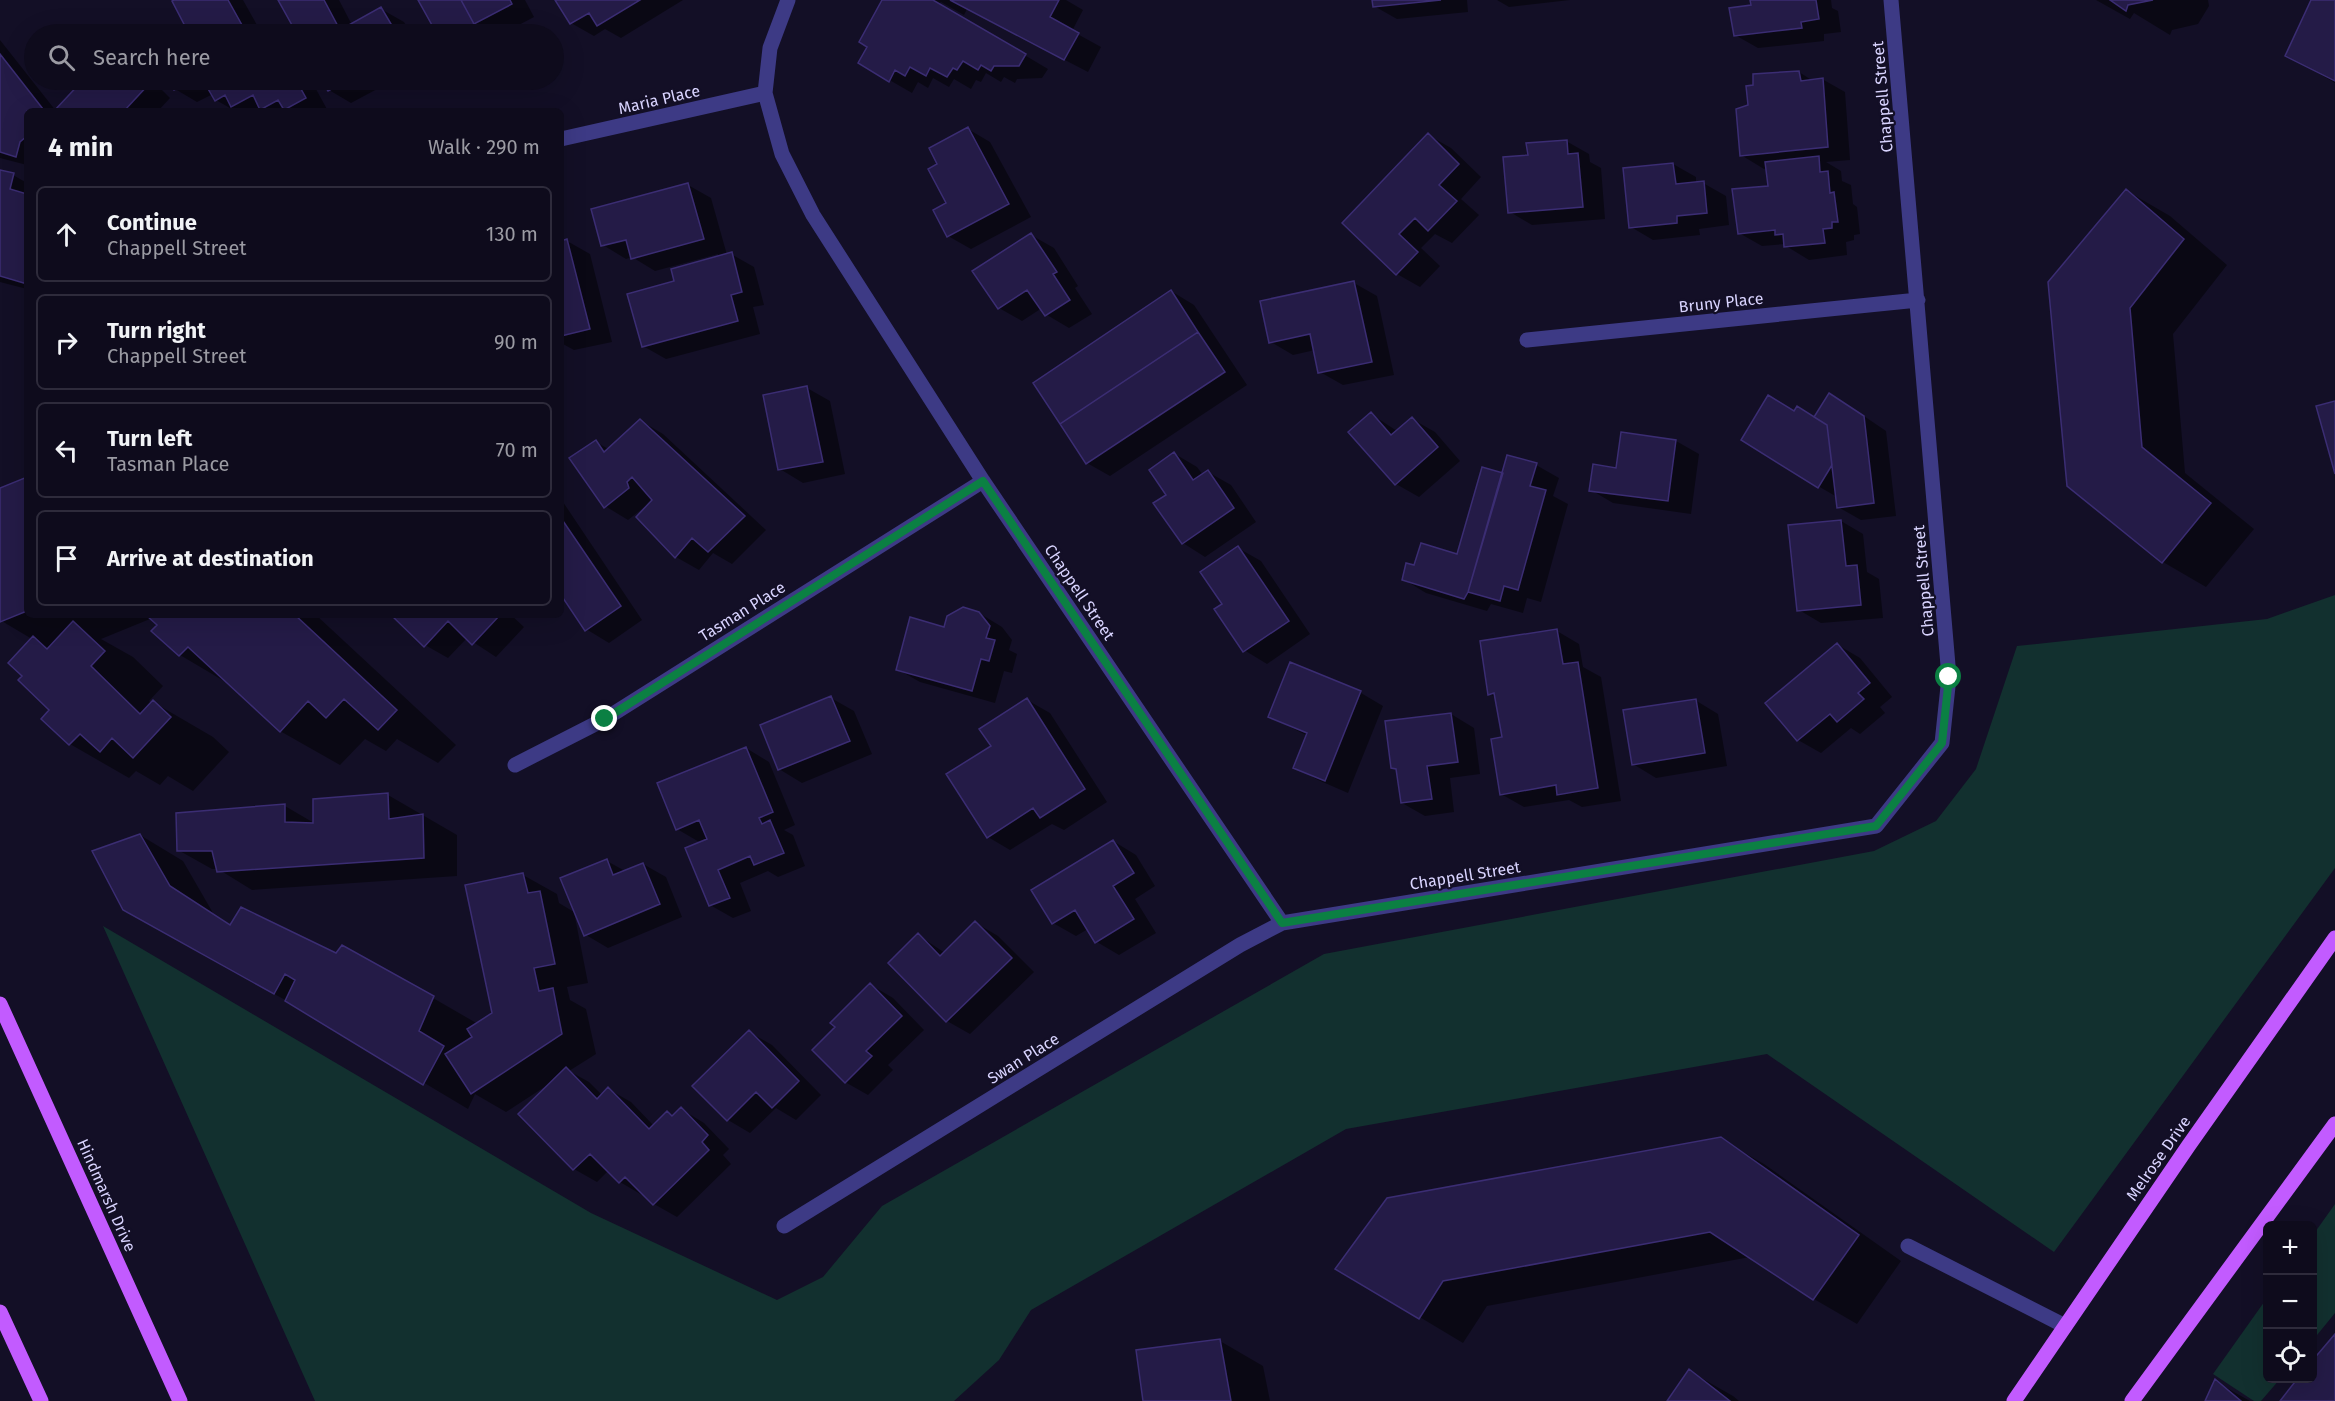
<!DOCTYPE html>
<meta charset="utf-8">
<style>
body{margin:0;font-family:"Fira Sans",sans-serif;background:#1c1929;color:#f1f3f6}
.controls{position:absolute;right:18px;bottom:18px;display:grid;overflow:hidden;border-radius:9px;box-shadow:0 6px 24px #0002}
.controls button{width:54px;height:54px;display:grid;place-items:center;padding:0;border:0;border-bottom:2px solid #2e2b3b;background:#0e0b1c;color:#f1f3f6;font:30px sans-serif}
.stop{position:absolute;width:18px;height:18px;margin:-14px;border:4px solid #0b8043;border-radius:50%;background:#fff}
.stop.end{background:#0b8043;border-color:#fff;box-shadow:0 2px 6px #0008}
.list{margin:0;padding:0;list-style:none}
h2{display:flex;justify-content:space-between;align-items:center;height:78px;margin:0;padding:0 24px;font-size:26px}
h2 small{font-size:20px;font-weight:400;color:#9b9ba3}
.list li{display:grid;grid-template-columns:39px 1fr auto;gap:18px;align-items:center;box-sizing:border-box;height:96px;margin:0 12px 12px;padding:0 12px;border:2px solid #2e2b3b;border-radius:9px}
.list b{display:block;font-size:22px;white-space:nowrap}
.list p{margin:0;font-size:20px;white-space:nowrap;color:#9b9ba3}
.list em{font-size:20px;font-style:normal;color:#9b9ba3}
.icon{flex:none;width:33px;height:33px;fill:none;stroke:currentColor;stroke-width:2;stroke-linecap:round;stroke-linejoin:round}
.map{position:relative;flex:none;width:2335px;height:1401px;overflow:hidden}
.search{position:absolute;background:#0e0b1c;box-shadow:0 6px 24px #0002;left:24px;top:24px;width:540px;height:66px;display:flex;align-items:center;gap:15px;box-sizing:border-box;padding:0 21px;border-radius:33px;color:#9b9ba3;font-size:22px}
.panel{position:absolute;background:#0e0b1c;box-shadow:0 6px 24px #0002;left:24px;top:108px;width:540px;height:510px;border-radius:9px}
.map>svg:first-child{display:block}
</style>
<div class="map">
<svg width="2335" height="1401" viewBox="0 0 2335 1401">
<rect width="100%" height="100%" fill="#130f26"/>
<!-- green -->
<path fill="#12302f" d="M2335,595V868L2054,1252L1767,1054L1346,1129L1031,1310L999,1360L954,1401H315L103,926L591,1213L777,1300L823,1277L882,1206L1324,954L1874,851L1936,821L1976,769L2017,646L2267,619Z
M2335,1204V1313L2313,1340V1235Z
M2267,1298L2268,1378L2280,1379L2261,1401H2254L2213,1374Z"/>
<!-- shadow -->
<path fill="#0007" d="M177,0H243L262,34H182L189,31Z
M280,0H339L352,25L381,9L404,22L411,34H298Z
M420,0H525L534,17L502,34H439Z
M557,0H683L621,38L605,29L594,36L571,23Z
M884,0H1066L1083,10L1072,31L1101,47L1088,72L967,9L964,15L941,2L939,4L1048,69L1042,78L1017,79L1015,83L1004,77L1001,82L986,73L981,82L976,80L971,89L954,79L949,87L933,78L928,88L918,82L912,93L860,63L869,46Z
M1373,0H1467L1468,12L1397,19L1374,6Z
M1497,0H1570L1509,7Z
M1752,0H1831L1832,8L1838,11L1841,32L1824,34V41L1758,48L1735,35L1753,6Z
M2096,0H2208L2209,6L2198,24L2172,30L2170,35L2134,13L2130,19Z
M2313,0L2335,1V83L2287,55Z
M0,40L56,111H27V165L0,158Z
M1799,72L1813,81L1822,79L1845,92L1850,160L1826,162L1841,171L1842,181L1851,185L1853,204L1857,207L1860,234L1854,235V240L1846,242L1847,255L1809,260L1786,246L1785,244L1762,246L1739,233L1769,187L1767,168L1764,169L1741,155L1750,106Z
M85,80H311L328,111H235L216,100L213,94L197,102L175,89L170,80L161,89L170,98L158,111H56Z
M323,80H394L351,103L329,90Z
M968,129L990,142L1031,217L971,249L948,236V203Z
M1428,135L1451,148L1481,177L1461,199L1479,215L1452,243L1435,234L1421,248L1440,266L1420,287L1397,274L1344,222Z
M1566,141L1589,154L1590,162L1601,168L1605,219L1532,225L1510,212L1529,156Z
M1673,164L1696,177V184L1703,183L1726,196L1729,225L1699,229L1700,235L1653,240L1631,227Z
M0,171L13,175L27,183V289L0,282Z
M688,185L711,198L727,255L731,254L754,267L764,305L753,307L760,334L666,359L643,346L676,282L719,257L718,254L655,271L632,257L626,259L603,245Z
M2127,191L2170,216L2227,265L2173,334L2185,473L2254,529L2206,587L2163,562L2068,485Z
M1031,235L1054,248L1078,286L1075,288L1092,314L1069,328L1047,315L1042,308L1022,321L999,308Z
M561,241H567L590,254L612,342L574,350L561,343Z
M1354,283L1377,296L1394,375L1343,385L1320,372L1315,350L1293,355L1271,342Z
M1171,291L1194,305L1247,385L1110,476L1087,463Z
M807,388L830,401L845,474L803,483L780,469Z
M1852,408L1886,431L1896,516L1861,520L1838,507L1837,497L1818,486L1795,412L1815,418Z
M1371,414L1397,431L1412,419L1435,432L1460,461L1419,497L1396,484Z
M641,421L663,434L766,530L732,564L713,553L699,570L676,557L638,517L648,506L647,505L628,520L605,506L596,442L610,450Z
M1676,441L1699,454L1691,514L1613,503L1591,490L1617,469Z
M1175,454L1197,467L1203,475L1208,472L1231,485L1256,522L1205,557L1183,543L1168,495Z
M1536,465L1559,478L1553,496L1568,504L1541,602L1527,598L1523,613L1491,604L1487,611L1426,593L1403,579L1415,567L1458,556Z
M27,479V615H143L150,619L101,639L133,657L163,686L149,701L152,704L153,702L213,737L229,752L193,791L168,776L160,785L136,771L129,778L70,744L43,719L51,710L24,676L32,639L0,620V489Z
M561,499L642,620L609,643L586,629L561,593Z
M1841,521L1863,534L1867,572L1879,579L1883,618L1821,623L1799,610Z
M1238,548L1261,561L1310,634L1267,664L1244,650L1224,604Z
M979,613L1002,627L1012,640L1009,650L1017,654L1012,673L1004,671L995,703L920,682L897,669L945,629Z
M149,615H316L456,745L438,763L397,739L386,751L365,739L340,765L280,731L229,684L180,655L153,631L159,625Z
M393,615H511L524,627L496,657L467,638L448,658L425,645Z
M1557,631L1579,644L1583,667L1601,677L1621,801L1582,807L1569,800L1524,807L1501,794L1503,738L1496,698L1490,694Z
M1838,645L1860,658L1892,697L1880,707L1885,713L1860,734L1851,728L1821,753L1798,740Z
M1291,664L1361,693L1383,706L1348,793L1318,780L1295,767L1308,736L1270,717Z
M831,698L854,711L872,754L802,783L779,769Z
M1027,700L1050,713L1107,802L1064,830L1052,824L1010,850L988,837L993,746Z
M1695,700L1718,714L1727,766L1656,778L1633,764Z
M1451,714L1474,728L1480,774L1450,778L1454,812L1425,816L1402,803L1398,770L1392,767Z
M746,748L769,762L795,825L784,830L793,835L805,866L778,877L768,871L740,883L751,911L733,918L710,905L701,843L677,829Z
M388,795L457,835V876L252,890L218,869H212L178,850L285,806L314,823L315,801Z
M140,835L183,861L213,913L231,925L337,955L433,998L478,1024L493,1014L523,875L557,894L559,903L574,912L588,983L567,987L570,1000L586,1009L596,1054L569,1071L589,1082L602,1095L608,1089L631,1102L654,1126L667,1113L674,1116L681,1109L704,1123L729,1149L723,1155L731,1164L677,1217L654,1204L644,1193L642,1195L620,1182L609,1170L597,1182L574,1169L549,1084L506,1112L475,1094L468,1109L287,1001L168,935Z
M1113,841L1136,855L1155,886L1135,899L1156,933L1119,955L1097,942L1088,929L1076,936L1053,923Z
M607,861L625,871L643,864L666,877L682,917L608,948L586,935Z
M976,923L998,936L1034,972L970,1034L947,1021L890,963L918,935L945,953Z
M871,985L893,998L924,1030L888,1065L893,1070L868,1095L845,1082L837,1027Z
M749,1032L772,1045L821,1095L796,1120L776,1108L750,1133L728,1120Z
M1720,1139L1764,1164L1901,1261L1857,1324L1814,1299L1750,1257L1487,1306L1463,1343L1338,1268Z
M1220,1341L1263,1366L1270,1401H1145Z
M1689,1371L1733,1396L1739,1401H1668Z
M2216,1382L2250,1401H2206Z"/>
<!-- building -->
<path fill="#241b47" stroke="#3b2d73" stroke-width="1.5" d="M174,0H228L247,34H179L187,30L172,1Z
M278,0H324L340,30L381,7L397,34H297Z
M418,0H461L474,24L455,34H437Z
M461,0H510L512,4L474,24Z
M555,0H640L597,26L589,13L570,24Z
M882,0H933L1026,54L1019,66H994L991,71L981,65L978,70L963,61L957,70L953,68L947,77L930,68L926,76L910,67L905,76L895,70L889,82L858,63L867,47L859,42Z
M950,0H1059L1050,17L1079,33L1064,60Z
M1372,0H1441L1373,7Z
M1750,0H1816L1819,19L1801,22L1802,28L1734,36L1729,8L1751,5Z
M2110,0H2153L2128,5L2126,11Z
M2311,0H2335V81L2285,56Z
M0,54L43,109V111H27V136L20,142L16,157L0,152Z
M1799,71L1801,81L1823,78L1828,147L1740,156L1736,109L1748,105L1746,86L1753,85V74Z
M83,80H144L149,84L124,111H54Z
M168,80H193L174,90Z
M203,80H296L306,98L284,110L278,100L260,110L253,95L231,107L225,95L215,101Z
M321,80H348L328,91Z
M968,127L1009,204L947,237L933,210L946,203L928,169L937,164L929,148Z
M1428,133L1459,164L1439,185L1457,201L1428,231L1415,218L1399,234L1418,252L1396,275L1342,223Z
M1567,140L1568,154L1578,153L1583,207L1508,213L1503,157L1528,155L1526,143Z
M1819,156L1820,172L1828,171L1830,193L1834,192L1838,222H1832V228L1823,229L1825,243L1784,247L1783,234L1775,235V230L1738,234L1732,189L1768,186L1765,162Z
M1673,163L1676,184L1704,181L1707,213L1677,216V223L1629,228L1623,168Z
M0,170L14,173L10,189L27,194V284L0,276Z
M688,183L704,239L631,259L626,240L601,246L591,209Z
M2126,189L2184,239L2130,308L2142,447L2211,503L2162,563L2067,486L2048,282Z
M1031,233L1057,272L1053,274L1070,300L1045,316L1027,290L998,309L972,271Z
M567,239L590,329L561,336V241Z
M732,252L742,292L731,295L738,321L642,347L627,294L674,281L671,269Z
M1354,281L1372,362L1318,373L1310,334L1269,343L1260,301Z
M1171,290L1198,332L1060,424L1033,383Z
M1198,332L1225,372L1086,464L1060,424Z
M807,386L823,462L778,470L763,395Z
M1829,393L1864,416L1874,503L1837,508L1827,425L1814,417Z
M1768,395L1794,411L1797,406L1827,425L1832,465L1818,488L1741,440Z
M2335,401V474L2316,406Z
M1371,412L1391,435L1412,417L1438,447L1395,485L1348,432Z
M640,419L745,516L708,552L692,538L675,558L636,517L652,500L632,477L627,482L629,488L604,508L569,458L596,440L604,452Z
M1621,432L1676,440L1668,501L1589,491L1593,464L1616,468Z
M1174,452L1193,480L1208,470L1234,508L1182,544L1153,503L1166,495L1149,470Z
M1507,455L1537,463L1530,486L1546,490L1518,590L1504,586L1500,601L1468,592Z
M1482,467L1503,473L1468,592L1464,599L1402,580L1406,563L1414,565L1421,543L1457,554Z
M27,477V611L0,622V488Z
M561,518L621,606L585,631L561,595Z
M1841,520L1846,566L1857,565L1861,605L1797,611L1788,525Z
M1238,546L1289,621L1243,652L1214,609L1222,604L1200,572Z
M963,607L979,612L990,626L986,638L995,640L989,661L981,659L972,691L896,670L910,617L944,627L947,616Z
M146,615H295L397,710L378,730L344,699L326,718L308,701L280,732L188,647L179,656L151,631L157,625Z
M391,615H500L472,645L448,621L424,647Z
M73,621L105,651L91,666L140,714L153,700L171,717L133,758L112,738L100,752L80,734L69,745L41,719L49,710L18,680L22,676L8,663L33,636L47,649Z
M1557,629L1563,664L1578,662L1598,788L1557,795L1556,785L1500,795L1491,739L1502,737L1494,693L1488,695L1480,641Z
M1837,643L1870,683L1858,693L1864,699L1837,722L1830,714L1797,741L1765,703Z
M1290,662L1361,691L1325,781L1293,768L1307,733L1268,717Z
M831,696L850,741L778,770L760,725Z
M1027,698L1085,789L1040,818L1033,808L987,838L946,774L991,746L979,729Z
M1696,699L1705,753L1632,765L1623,710Z
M1451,713L1458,762L1427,766L1432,799L1401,803L1396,769L1391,768L1385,721Z
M746,747L773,812L759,818L762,824L770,820L784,853L754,865L750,856L718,870L730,898L709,906L685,848L707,839L699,820L676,830L657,783Z
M388,793L389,819L423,814L424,858L217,872L212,851H177L176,813L285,804V822L313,823V799Z
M140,834L170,886L230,925L241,907L336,953L342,945L434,996L419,1031L444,1046L423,1085L285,1001L295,980L285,974L274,994L123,910L92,851Z
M1113,840L1134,873L1113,886L1134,919L1095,943L1075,910L1052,924L1031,890Z
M607,859L613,875L643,863L660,904L584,936L560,878Z
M523,873L528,893L540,891L555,964L534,968L539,991L553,988L562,1034L471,1094L445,1054L472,1037L467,1029L492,1013L465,885Z
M975,921L1012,958L946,1022L888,963L918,933L940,956Z
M870,983L902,1016L866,1051L872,1056L845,1083L812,1050L835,1027L830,1023Z
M749,1030L799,1081L772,1108L756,1092L727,1121L692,1086Z
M566,1067L597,1099L608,1087L649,1129L667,1111L672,1116L681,1107L708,1135L702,1142L709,1150L653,1205L625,1177L619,1183L590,1154L573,1170L518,1114Z
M1721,1137L1859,1235L1813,1300L1710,1232L1443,1281L1419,1319L1335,1269L1387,1198Z
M2335,1334V1401H2280L2298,1378H2312V1361Z
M1220,1339L1231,1401H1143L1136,1350Z
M1689,1369L1730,1401H1667Z
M2215,1379L2241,1401H2205Z"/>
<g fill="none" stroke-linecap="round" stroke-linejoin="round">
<!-- lane -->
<path stroke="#3d3a85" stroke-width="15" d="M1908,1246L2065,1326"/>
<!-- street -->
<path stroke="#3d3a85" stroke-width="15" d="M788,0L770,48L765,93L782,154L813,215L983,481L1282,923L1876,826L1942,743L1949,677L1891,0
M561,139L765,93
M1527,340L1918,300
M515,765L605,719L983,481
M784,1226L1240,945L1282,923"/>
<!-- primary -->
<path stroke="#c25bff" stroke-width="15" d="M0,1004L180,1401
M0,1312L41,1401
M2014,1401L2189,1145L2335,938
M2132,1401L2335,1124"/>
</g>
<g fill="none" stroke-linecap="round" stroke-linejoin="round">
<!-- route -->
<path stroke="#0b8043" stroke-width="8" d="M605,719L983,481L1282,923L1876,826L1942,743L1949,677"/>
</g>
<g text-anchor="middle" stroke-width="4.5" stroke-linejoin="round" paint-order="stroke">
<!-- street labels -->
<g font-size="16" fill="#d9d4ff" stroke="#130f26">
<text transform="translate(1882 97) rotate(-95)" y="6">Chappell Street</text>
<text transform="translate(659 99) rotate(-13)" y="6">Maria Place</text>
<text transform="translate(1721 302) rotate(-6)" y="6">Bruny Place</text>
<text transform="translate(1923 581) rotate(-95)" y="6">Chappell Street</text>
<text transform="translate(1080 592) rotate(56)" y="6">Chappell Street</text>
<text transform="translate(742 611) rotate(-32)" y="6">Tasman Place</text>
<text transform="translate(1465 875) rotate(-9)" y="6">Chappell Street</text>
<text transform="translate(1023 1058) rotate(-32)" y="6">Swan Place</text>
<text transform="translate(2158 1158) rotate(-55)" y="6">Melrose Drive</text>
<text transform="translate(107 1195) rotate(66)" y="6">Hindmarsh Drive</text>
</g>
</g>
</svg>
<div class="controls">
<button>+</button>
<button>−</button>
<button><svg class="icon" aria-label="locate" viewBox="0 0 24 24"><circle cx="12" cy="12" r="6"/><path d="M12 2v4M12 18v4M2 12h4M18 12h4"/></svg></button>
</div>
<div class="stop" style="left:1949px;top:677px"></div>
<div class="stop end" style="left:605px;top:719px"></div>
<div class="search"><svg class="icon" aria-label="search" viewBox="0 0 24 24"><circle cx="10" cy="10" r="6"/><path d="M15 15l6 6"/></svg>Search here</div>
<section class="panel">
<h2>4 min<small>Walk · 290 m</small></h2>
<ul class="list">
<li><svg class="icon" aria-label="ahead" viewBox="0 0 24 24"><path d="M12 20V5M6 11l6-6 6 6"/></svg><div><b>Continue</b><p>Chappell Street</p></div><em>130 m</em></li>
<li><svg class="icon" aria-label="right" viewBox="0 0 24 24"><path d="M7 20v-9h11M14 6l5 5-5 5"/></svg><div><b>Turn right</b><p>Chappell Street</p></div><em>90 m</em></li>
<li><svg class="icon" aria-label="left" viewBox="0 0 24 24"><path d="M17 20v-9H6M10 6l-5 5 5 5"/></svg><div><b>Turn left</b><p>Tasman Place</p></div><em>70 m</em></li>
<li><svg class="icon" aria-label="arrive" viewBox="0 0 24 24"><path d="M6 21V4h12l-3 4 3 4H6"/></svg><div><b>Arrive at destination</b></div></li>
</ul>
</section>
</div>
